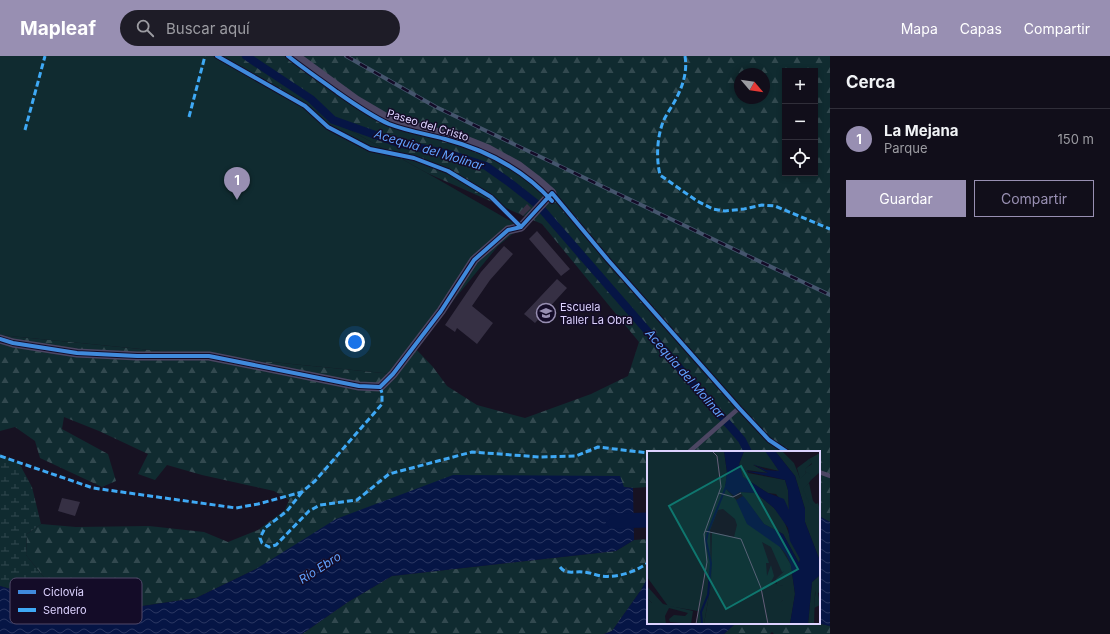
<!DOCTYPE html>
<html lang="es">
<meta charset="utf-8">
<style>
body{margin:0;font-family:Inter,sans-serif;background:#1e1c27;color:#f1f3f6}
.controls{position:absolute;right:12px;top:12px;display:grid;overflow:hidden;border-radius:0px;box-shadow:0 2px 6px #0003}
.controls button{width:36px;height:36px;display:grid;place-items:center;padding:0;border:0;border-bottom:1px solid #302e39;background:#110e1a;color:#f1f3f6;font:20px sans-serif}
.compass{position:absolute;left:734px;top:12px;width:36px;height:36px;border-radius:50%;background:#110e1a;box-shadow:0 2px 6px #0003;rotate:119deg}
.you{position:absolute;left:355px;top:286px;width:14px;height:14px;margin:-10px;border:3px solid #fff;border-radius:50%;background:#1a73e8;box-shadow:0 0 0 6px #1a73e833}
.badge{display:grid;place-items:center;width:26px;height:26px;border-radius:50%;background:#988fb2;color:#fff;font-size:13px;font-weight:700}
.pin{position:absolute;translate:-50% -33px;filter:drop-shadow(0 1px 2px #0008)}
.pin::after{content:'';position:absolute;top:21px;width:14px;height:12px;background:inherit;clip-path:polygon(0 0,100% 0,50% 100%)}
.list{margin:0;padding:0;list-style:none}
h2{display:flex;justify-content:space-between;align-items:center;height:52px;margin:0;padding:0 16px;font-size:17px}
h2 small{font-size:13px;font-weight:400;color:#9c9ca2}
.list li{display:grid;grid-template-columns:26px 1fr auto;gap:12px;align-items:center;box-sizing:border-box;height:60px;padding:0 16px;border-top:1px solid #302e39}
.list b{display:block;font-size:15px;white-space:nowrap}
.list p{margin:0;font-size:13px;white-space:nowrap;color:#9c9ca2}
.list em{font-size:13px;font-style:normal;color:#9c9ca2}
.actions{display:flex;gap:8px;padding:12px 16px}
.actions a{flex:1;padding:9px 0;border:1px solid #988fb2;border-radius:0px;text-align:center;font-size:14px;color:#988fb2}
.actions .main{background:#988fb2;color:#fff}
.icon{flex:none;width:22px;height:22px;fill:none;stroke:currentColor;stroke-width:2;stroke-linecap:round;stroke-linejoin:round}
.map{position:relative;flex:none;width:830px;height:578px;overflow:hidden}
header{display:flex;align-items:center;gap:24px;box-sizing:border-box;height:56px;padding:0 20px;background:#988fb2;color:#fff}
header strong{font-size:19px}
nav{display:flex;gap:22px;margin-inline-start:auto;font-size:14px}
.search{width:280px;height:36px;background:#1e1c27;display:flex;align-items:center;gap:10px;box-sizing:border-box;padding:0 14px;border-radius:22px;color:#9c9ca2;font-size:15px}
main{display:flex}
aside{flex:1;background:#110e1a}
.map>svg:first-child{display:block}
</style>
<header>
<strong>Mapleaf</strong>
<div class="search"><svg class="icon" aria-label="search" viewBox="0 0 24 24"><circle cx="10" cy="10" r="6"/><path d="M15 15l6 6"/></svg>Buscar aquí</div>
<nav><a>Mapa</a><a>Capas</a><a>Compartir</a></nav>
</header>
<main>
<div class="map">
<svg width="830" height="578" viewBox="0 0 830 578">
<defs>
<pattern id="forest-firs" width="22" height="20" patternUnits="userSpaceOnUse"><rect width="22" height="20" fill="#102b30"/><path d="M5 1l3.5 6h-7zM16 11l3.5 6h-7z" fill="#32494f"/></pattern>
<pattern id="wetland-marsh" width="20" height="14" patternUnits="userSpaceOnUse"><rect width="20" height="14" fill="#102b30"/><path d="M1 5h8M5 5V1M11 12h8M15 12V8" fill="none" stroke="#32494f"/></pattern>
<pattern id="water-waves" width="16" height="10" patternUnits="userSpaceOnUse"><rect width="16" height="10" fill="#061545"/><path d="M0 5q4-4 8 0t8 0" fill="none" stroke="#2a3661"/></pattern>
</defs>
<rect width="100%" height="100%" fill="#171222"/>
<!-- forest -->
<path fill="url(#forest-firs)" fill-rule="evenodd" d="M217,0H830V466L819,460V396H648V431L633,432L624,431L256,513L196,542L136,551L49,544L51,530L26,499L27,478L41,468L76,471L149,470L204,476L228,486L258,474L285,454L289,444L274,435L202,419L167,409L155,424L138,418L148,398L99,375L64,361L62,373L108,398L116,425L102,431L40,402L35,385L15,371L0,375V279L393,318L414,291L433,311L447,330L477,349L525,362L591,338L628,320L639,286L542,168L427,117ZM785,15H815V117H785ZM740,18H764V42H740Z
M648,483V522L641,534L612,575L604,578H302L348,546L392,520L616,495L634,484Z
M736,567H817L830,570V578H774L772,576L770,578H724Z"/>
<!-- wetland -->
<path fill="url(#wetland-marsh)" d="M0,398L19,407L32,431L41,468L27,478L26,499L51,530L49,544L0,530Z"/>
<!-- garden -->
<path fill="#102b30" d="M0,0H217L427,117L521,171L498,190L393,318L0,279Z"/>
<!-- water -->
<path fill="url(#water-waves)" d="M453,419L620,420L624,431L633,432L634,484L616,495L392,520L348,546L302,578H0V530L49,544L136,551L196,542L256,513L336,463Z
M819,460L830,466V570L817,567H819Z
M648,521V567H736L724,578H604L612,575L641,534Z"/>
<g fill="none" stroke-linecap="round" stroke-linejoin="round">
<!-- canal -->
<path stroke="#061545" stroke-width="8" d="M246,0L311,43L333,64L398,87L453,99L486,110L510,127L538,149L742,384L748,396"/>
<!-- river -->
<path stroke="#061545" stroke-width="15" d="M613,465L648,464"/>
</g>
<!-- building -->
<path fill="#363044" d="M527,148L531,152L523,160L519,157Z
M537,175L570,213L561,220L529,183Z
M504,190L513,198L490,224L472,250L493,267L477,288L457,272L455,276L445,269L481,216Z
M557,223L567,232L535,267L524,258Z
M62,442L80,446L75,460L58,455Z"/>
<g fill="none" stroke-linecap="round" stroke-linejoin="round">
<!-- service -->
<path stroke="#4c4663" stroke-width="4.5" d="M552,137L608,204L739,352L769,384L787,396
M689,396L739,352
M819,416L830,420"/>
<!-- minor -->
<path stroke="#4c4663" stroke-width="9" d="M0,283L13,287L77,297L137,300H209L359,330L380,331L393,318L441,255L474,204L508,174L521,171L552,137L536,123L519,110L488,93L463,83L390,64L356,44L296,0"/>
<defs>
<path id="rail" d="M346,0L436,51L830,239"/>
</defs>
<!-- rail casing -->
<use href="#rail" stroke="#45556d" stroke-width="4"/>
<!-- rail -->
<use href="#rail" stroke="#140c28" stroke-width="2.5" stroke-dasharray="8" stroke-linecap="butt"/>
<!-- quiet -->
<path stroke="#3fa9f5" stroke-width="3" stroke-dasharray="6 3" stroke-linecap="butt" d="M685,0C688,18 681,35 672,50C669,55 665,61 663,66C657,82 656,102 660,119L697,145L713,153L725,155L744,153L762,149L775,150L830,173
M189,61L205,0
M25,74L45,0
M0,400L93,432L236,452L258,448L302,436L315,425L382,348V337L380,331
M302,436L287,455L265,472L260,482L262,487L269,491L276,489L309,455L320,449L357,444L389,418L472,396L540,401L576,400L598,391L648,397
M560,511C566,519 574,515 583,516C589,516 595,519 601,520C618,522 634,516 648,507"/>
<defs>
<path id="cycleway" d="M217,0L305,50L328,71L370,93L414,102L448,115L491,141L521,171
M288,0C304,13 321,24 337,36C354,48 371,60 389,68C407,75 427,78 445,83C486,94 523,113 552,145
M0,283L13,287L77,297L137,300H209L359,330L380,331L393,318L441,255L474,204L508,174L521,171L552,137L608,204L739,352L769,384L787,396"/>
</defs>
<!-- cycleway casing -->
<use href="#cycleway" stroke="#140c28" stroke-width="6"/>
<!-- cycleway -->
<use href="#cycleway" stroke="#408adc" stroke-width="4"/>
</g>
<!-- icons -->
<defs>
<symbol id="school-ring" viewBox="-11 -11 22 22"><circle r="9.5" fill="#140c28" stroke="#988fb2" stroke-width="1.5"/><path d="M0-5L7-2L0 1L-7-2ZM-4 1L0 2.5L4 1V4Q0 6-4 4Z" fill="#988fb2"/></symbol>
</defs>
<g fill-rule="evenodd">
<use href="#school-ring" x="535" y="246" width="22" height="22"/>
</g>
<g text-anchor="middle" stroke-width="3" stroke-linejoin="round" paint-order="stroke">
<!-- street labels -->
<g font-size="11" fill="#ddd3ff" stroke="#140c28">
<text transform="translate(428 69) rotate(17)" y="4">Paseo del Cristo</text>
</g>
<!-- poi labels -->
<g font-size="11" fill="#ddd3ff" stroke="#140c28" text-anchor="start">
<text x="560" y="255">Escuela<tspan x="560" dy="13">Taller La Obra</tspan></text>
</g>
<!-- water labels -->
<g font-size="12" font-style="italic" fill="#61a2ff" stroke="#140c28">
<text transform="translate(429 94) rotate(17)" y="4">Acequia del Molinar</text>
<text transform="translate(685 318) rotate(49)" y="4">Acequia del Molinar</text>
<text transform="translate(320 512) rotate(-33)" y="4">Río Ebro</text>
</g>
</g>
<!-- overview -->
<g transform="translate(647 395)">
<rect width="173" height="173" fill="#171222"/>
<path d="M173,2V21L164,29L157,18L165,13L162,8ZM0,135L16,153L46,160L44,173L23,171L22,168L27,164L38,165L41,162L22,157L18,165L19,173H5V152L0,147Z" fill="#102b30"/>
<path d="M0,0H77L80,21L78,37L133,96L144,114L140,120L135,121L124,96L115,91L122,112H119L120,125L124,114L127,125L124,131L136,135V149L132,153V173H120L87,86L90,74L88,68L76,58L71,59L63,79L64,133L57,173H50L51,160L21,155L0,126ZM97,0L120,1L132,20L106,14L121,22L100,19L101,22L138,29L141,39L142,60L129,43L121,42L96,26L92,13ZM128,0H135L147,12L153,27L160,21L163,23L164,29L157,39L173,59V110L158,71V58L148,25ZM93,41L109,42L127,57L136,67L142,83H136L117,73ZM173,124V132L168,142L167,173H161L165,131ZM0,147L5,152V173H0Z" fill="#102b30"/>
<path d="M136,83H142L153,108L152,112ZM144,114L148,143L143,173H132V152L136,149V135L130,134L129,128Z" fill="#102b30"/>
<path d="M162,8L165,12L158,18L159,22L153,28L150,17ZM162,32L166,50L169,53L171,52L173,59L162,52L156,38ZM65,81L92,87L115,142L121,173H57L64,133ZM173,132V141L171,142L173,154L167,157L169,135Z" fill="#102b30"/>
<path d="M77,0H97L92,13L96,26L121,42L137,48L142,59L141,39L138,29L98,20L121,22L106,13L119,19L132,20L118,0H128L148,25L158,58V71L173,110V124L165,131L161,173H143L148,143L144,114L139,103L133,96L100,73L89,49L96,45L98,47L117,73L136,83L152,112L153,108L143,90L141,77L127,57L109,42L93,41L87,45L78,37L80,21Z" fill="#061545"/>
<path fill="none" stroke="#061545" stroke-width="2" d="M55,173L54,161L61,144L64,112L59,90L61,81L80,33"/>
<path fill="none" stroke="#665f7a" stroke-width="1" d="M72,42L86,46L94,42M58,80L94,88L114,137L121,173M49,173L60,111L57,83L74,36L70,5L65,0"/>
<path fill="#0f766e" fill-opacity="0.15" stroke="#0f766e" stroke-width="2" d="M94,15L151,118L79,158L22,55Z"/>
<rect width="173" height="173" fill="none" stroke="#ddd3ff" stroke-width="2"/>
</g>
<!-- legend -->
<rect x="10" y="522" width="132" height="46" rx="6" fill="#140c28" stroke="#504868" stroke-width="1"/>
<rect x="18" y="534" width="18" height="4" fill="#408adc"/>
<rect x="18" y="552" width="18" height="4" fill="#3fa9f5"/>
<g font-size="11" fill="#ddd3ff">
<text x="43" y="540">Ciclovía</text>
<text x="43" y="558">Sendero</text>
</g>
</svg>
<div class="controls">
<button>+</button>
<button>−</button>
<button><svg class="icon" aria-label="locate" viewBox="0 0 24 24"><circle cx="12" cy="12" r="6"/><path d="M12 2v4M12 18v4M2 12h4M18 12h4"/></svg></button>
</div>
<svg class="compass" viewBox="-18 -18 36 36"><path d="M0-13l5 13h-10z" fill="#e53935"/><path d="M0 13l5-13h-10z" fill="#9c9ca2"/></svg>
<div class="you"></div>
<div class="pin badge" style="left:237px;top:144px">1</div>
</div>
<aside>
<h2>Cerca<small></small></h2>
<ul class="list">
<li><span class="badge">1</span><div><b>La Mejana</b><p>Parque</p></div><em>150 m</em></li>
</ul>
<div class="actions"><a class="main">Guardar</a><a>Compartir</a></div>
</aside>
</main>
